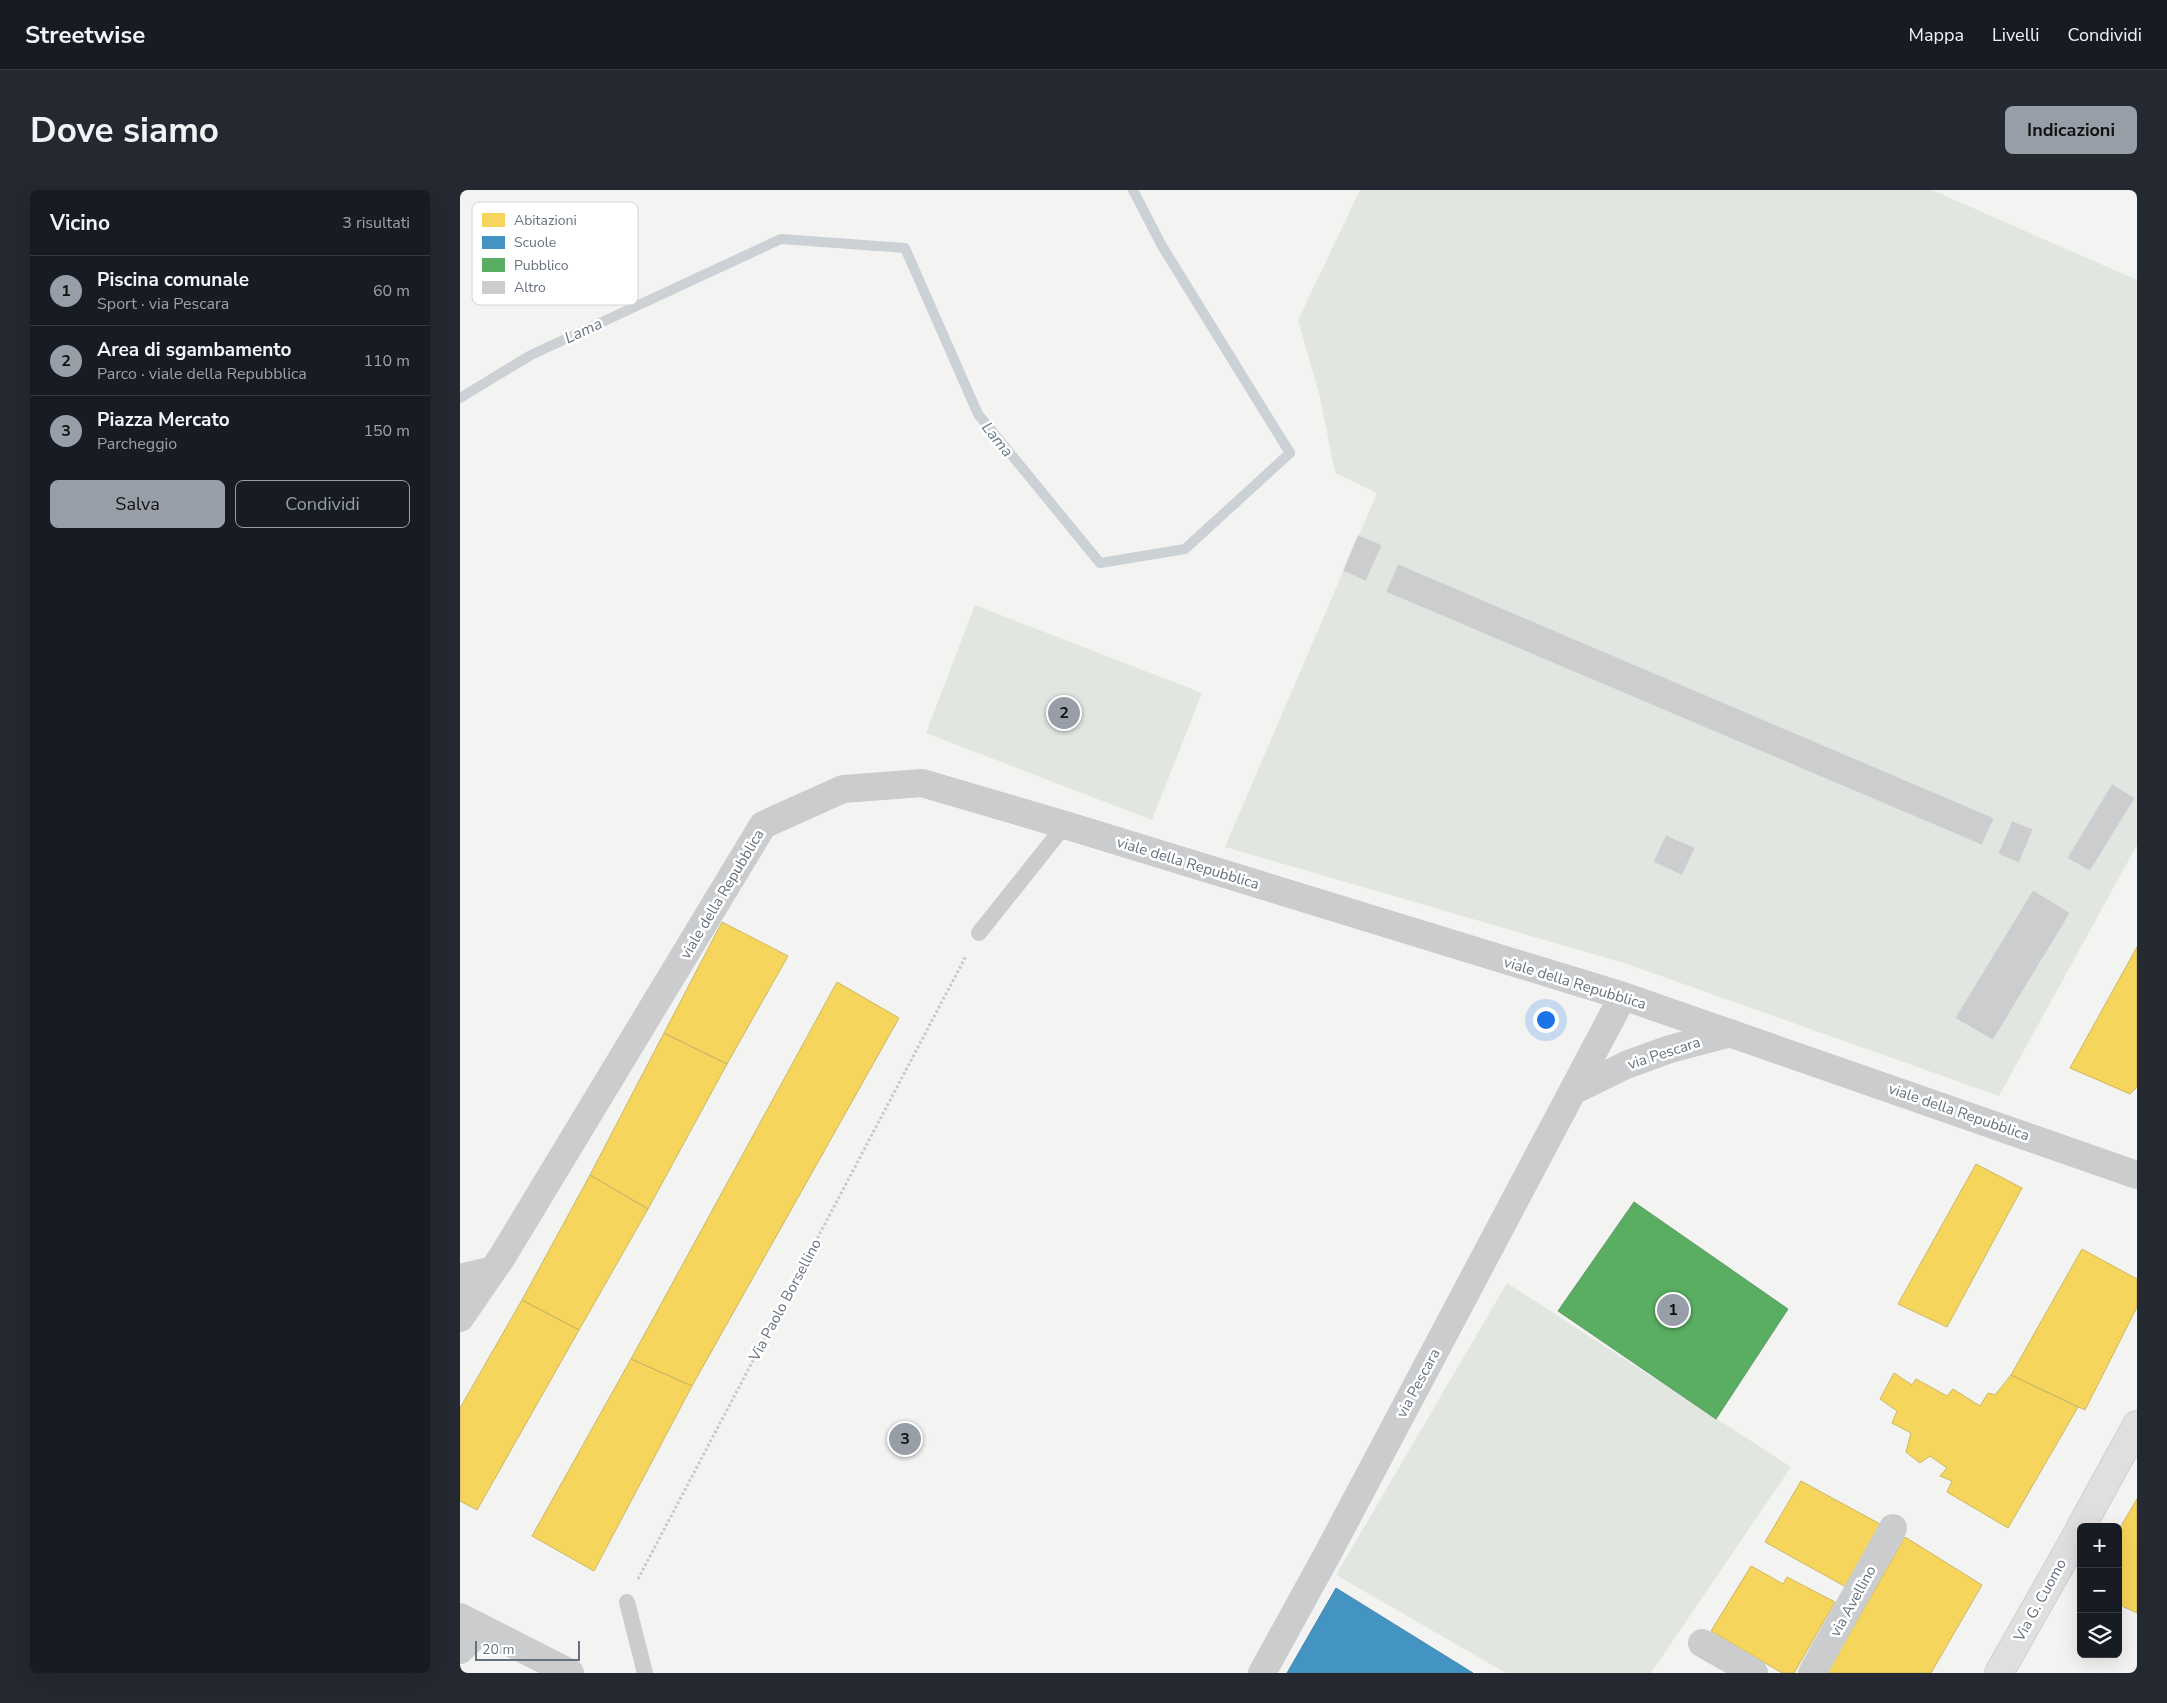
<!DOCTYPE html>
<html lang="it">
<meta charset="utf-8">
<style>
body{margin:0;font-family:"Nunito Sans",sans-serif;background:#242831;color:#f1f3f6}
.controls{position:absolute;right:15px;bottom:15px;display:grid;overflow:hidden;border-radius:8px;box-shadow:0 5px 20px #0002}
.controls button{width:45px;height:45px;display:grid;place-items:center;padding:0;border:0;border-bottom:1px solid #363941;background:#171b24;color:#f1f3f6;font:25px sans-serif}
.scale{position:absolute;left:15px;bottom:12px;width:105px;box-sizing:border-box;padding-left:5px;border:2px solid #66717f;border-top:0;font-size:14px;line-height:18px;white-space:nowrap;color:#66717f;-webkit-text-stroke:4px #fff;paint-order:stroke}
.you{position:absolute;left:1085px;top:829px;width:18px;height:18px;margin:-12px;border:4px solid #fff;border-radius:50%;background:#1a73e8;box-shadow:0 0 0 8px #1a73e833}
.badge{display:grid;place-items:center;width:32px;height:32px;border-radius:50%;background:#979ea7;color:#111;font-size:16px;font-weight:700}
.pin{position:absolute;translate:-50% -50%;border:2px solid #fff;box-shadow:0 1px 5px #0006}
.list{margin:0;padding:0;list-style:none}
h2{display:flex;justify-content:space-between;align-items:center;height:65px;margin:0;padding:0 20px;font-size:21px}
h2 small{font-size:16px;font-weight:400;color:#9ea1a6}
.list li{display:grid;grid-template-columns:32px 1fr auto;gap:15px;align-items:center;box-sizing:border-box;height:70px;padding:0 20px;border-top:1px solid #363941}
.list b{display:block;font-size:19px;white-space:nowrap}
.list p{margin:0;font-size:16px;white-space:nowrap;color:#9ea1a6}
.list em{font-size:16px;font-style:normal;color:#9ea1a6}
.actions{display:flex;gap:10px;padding:15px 20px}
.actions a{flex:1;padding:11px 0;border:1px solid #979ea7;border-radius:8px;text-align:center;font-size:18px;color:#979ea7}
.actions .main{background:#979ea7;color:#111}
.icon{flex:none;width:28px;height:28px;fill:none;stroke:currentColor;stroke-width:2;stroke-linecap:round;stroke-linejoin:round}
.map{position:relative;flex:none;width:1677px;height:1483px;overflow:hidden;border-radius:8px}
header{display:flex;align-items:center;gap:30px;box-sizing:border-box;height:70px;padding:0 25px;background:#171b24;border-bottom:1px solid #363941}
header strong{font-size:24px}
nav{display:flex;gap:28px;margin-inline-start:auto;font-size:18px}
.intro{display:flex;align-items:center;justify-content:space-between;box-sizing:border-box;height:120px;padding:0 30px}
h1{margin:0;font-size:35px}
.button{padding:12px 22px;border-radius:8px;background:#979ea7;color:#111;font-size:18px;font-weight:700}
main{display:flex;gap:30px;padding:0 30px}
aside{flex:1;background:#171b24;border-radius:8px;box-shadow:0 5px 20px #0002}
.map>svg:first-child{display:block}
</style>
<header>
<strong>Streetwise</strong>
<nav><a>Mappa</a><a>Livelli</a><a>Condividi</a></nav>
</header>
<div class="intro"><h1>Dove siamo</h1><a class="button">Indicazioni</a></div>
<main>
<aside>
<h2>Vicino<small>3 risultati</small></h2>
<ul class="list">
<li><span class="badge">1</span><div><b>Piscina comunale</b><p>Sport · via Pescara</p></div><em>60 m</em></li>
<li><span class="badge">2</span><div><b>Area di sgambamento</b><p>Parco · viale della Repubblica</p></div><em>110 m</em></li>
<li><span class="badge">3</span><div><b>Piazza Mercato</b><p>Parcheggio</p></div><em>150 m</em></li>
</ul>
<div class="actions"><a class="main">Salva</a><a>Condividi</a></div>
</aside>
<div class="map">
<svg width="1677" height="1483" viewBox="0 0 1677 1483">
<rect width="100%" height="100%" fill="#f3f3f2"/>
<!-- green -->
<path fill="#e2e6e0" d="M900,0H1472L1677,90V655L1539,906L1167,774L765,657L917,303L875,283L860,207L838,130Z
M515,415L742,503L692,630L466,543Z
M1047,1093L1331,1277L1191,1483H1046L876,1385Z"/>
<!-- homes -->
<path fill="#f6d55c" stroke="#cbb766" d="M262,732L328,766L267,874L204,843Z
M1677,757V897L1670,904L1610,878Z
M377,792L439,828L232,1196L171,1169Z
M204,843L267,874L188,1019L130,985Z
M1516,974L1562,998L1487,1137L1438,1114Z
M130,985L188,1019L119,1140L62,1110Z
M1622,1059L1677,1089V1117L1625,1220L1551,1185Z
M62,1110L119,1140L17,1320L0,1311V1218Z
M171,1169L232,1196L134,1381L72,1346Z
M1434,1183L1452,1195L1456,1189L1487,1206L1493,1199L1520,1216L1528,1203L1535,1205L1551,1185L1618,1217L1548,1338L1487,1302L1492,1291L1480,1286L1487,1278L1470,1266L1460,1273L1446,1262L1451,1243L1432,1233L1437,1221L1420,1209Z
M1341,1291L1420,1334L1386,1397L1305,1352Z
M1677,1309V1423L1658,1414V1341Z
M1445,1347L1522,1395L1471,1483H1367Z
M1291,1376L1323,1394L1327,1387L1375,1412L1334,1483H1322L1251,1441Z"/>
<!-- schools -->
<path fill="#4393c3" stroke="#4e89af" d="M876,1398L1013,1483H827Z"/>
<!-- public -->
<path fill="#5aae61" stroke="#5e9c6a" d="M1174,1012L1328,1119L1256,1229L1098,1121Z"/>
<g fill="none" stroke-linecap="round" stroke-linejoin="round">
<!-- stream -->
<path stroke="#ccd1d5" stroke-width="10" d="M0,208L71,165L321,49L445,58L518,224L640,373L725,359L830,263L702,56L673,0"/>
</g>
<!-- building -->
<path fill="#cccdce" stroke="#e2e2e2" d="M898,345L922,355L906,391L883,381Z
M938,374L1534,628L1522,655L926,402Z
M1652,594L1675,608L1630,681L1607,668Z
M1552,631L1573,639L1559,673L1538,664Z
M1206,645L1235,658L1222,685L1193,672Z
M1573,700L1610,723L1533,850L1495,828Z"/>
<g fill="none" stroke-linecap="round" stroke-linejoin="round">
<defs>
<path id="secondary" d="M1621,1337L1677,1235
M1539,1483L1621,1338"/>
</defs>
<!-- secondary casing -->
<use href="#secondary" stroke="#cfcfd0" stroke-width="30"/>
<!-- path -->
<path stroke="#c8c8c9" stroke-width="3" stroke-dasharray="2.5 2.5" stroke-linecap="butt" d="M178,1389L506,766"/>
<!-- service -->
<path stroke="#cbcccd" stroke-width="16" d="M519,743L605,635
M167,1412L185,1483"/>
<!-- minor -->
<path stroke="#cbcccd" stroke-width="28" d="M1113,901L1166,875L1210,859L1271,843
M0,1088L33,1080
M0,1128L42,1067L303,635L383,599L462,593L605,635L1163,806L1677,985
M0,1427L110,1483
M1242,1453L1294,1483
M0,1460L22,1438
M802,1483L868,1363L1163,806
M1352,1483L1433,1338"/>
<!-- secondary -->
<use href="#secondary" stroke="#dfdfe0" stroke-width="28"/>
</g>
<g text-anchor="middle" stroke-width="5" stroke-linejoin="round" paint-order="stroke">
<!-- street labels -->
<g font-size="15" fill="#66717f" stroke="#fff">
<text transform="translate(728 673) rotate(17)" y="5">viale della Repubblica</text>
<text transform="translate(262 704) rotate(-59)" y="5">viale della Repubblica</text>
<text transform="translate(1115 793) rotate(17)" y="5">viale della Repubblica</text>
<text transform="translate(1204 863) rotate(-18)" y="5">via Pescara</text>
<text transform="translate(1499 922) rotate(19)" y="5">viale della Repubblica</text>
<text transform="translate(325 1110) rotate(-62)" y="5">Via Paolo Borsellino</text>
<text transform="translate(958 1193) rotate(-62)" y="5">via Pescara</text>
<text transform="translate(1580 1410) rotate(-61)" y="5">Via G. Cuomo</text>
<text transform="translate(1393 1411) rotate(-61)" y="5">via Avellino</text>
</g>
<!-- water labels -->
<g font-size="16" font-style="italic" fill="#677983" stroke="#fff">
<text transform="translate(123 140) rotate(-25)" y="6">Lama</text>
<text transform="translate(538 249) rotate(51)" y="6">Lama</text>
</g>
</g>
<!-- legend -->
<rect x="12" y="12" width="166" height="103" rx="8" fill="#fff" stroke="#d1d4d9" stroke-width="1"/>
<rect x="22" y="23" width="23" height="14" fill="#f6d55c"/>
<rect x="22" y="46" width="23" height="13" fill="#4393c3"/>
<rect x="22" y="68" width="23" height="14" fill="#5aae61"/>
<rect x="22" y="91" width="23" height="13" fill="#cccdce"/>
<g font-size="14" fill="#66717f">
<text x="54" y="35">Abitazioni</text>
<text x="54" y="57">Scuole</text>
<text x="54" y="80">Pubblico</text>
<text x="54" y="102">Altro</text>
</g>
</svg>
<div class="controls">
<button>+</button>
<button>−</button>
<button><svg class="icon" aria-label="layers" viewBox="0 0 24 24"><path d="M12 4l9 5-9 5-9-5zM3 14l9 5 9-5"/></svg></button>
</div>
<div class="scale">20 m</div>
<div class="you"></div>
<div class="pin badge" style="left:1213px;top:1120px">1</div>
<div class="pin badge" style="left:604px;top:523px">2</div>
<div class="pin badge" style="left:445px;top:1249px">3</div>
</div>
</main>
